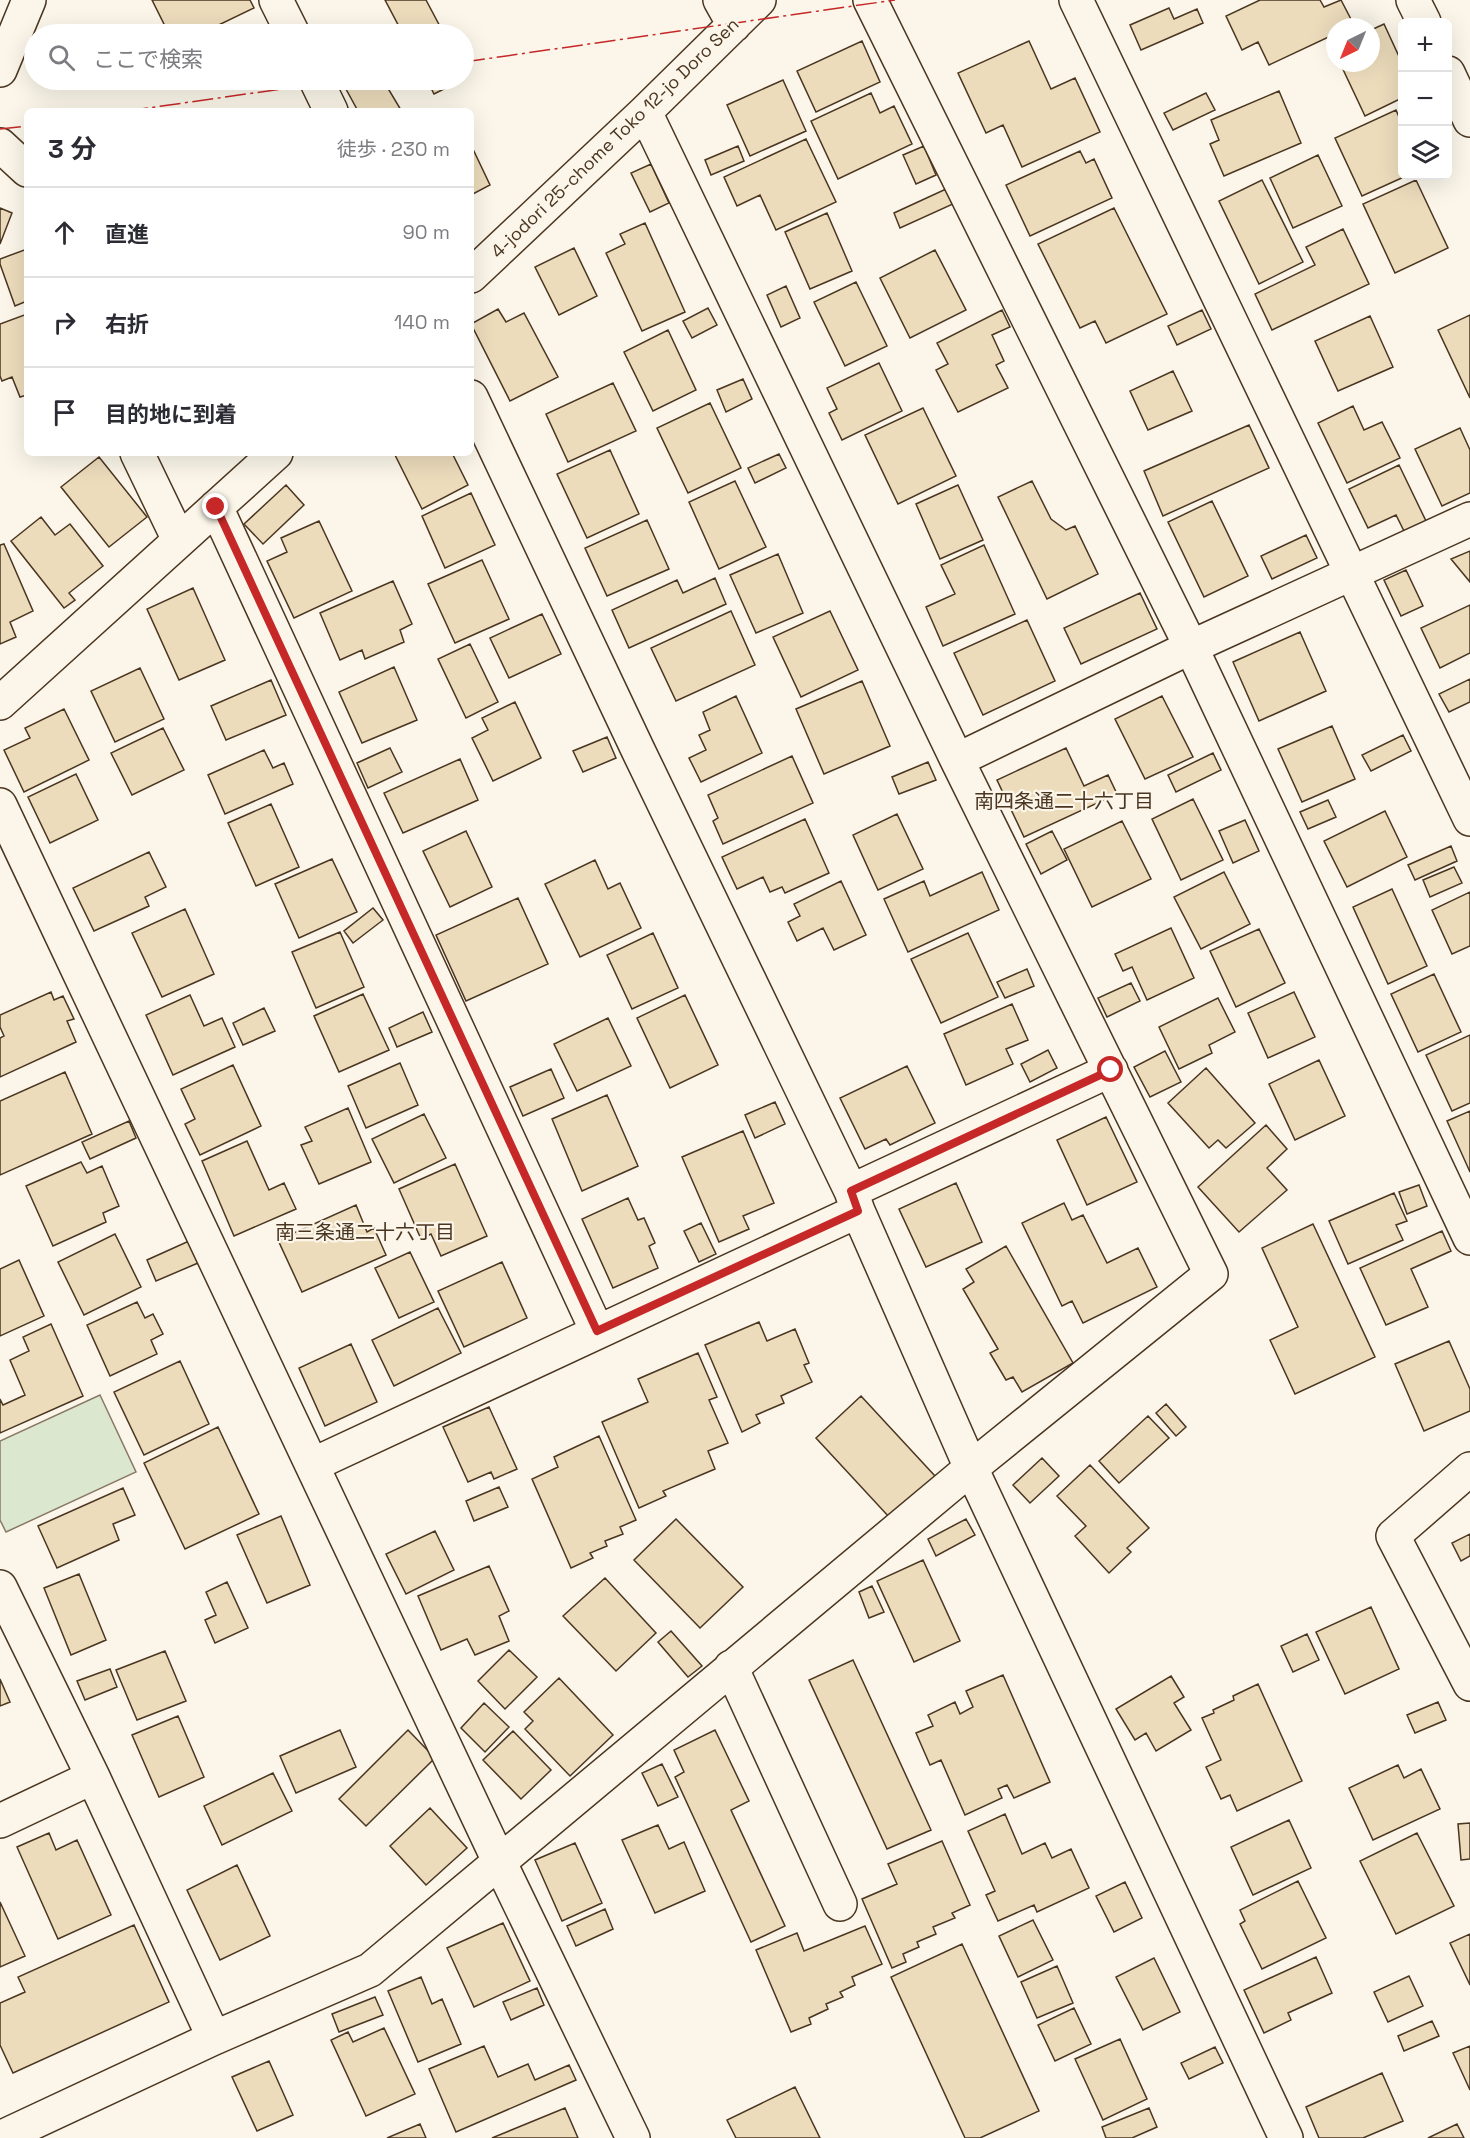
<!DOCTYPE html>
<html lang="ja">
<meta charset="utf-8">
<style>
body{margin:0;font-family:"Space Grotesk","Noto Sans JP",sans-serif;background:#f7f7f7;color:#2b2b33}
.controls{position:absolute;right:18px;top:18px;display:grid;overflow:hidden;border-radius:9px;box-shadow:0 6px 24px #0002}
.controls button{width:54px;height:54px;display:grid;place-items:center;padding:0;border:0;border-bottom:2px solid #e1e1e2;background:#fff;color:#2b2b33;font:30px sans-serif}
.compass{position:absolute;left:1326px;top:18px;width:54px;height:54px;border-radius:50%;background:#fff;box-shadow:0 6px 24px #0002;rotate:223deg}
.stop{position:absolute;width:18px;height:18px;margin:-14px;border:4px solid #c62828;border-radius:50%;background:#fff}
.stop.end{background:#c62828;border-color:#fff;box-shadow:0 2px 6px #0008}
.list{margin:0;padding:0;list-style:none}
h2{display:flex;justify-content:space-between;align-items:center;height:78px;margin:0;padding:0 24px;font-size:26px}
h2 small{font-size:20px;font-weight:400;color:#7c7c81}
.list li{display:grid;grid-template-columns:39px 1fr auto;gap:18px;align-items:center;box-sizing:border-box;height:90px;padding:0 24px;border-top:2px solid #e1e1e2}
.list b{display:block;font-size:22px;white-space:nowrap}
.list em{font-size:20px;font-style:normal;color:#7c7c81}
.icon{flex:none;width:33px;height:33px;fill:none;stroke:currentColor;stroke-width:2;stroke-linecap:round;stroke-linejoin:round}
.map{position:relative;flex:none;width:1470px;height:2138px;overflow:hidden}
.search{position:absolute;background:#fff;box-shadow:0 6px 24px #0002;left:24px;top:24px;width:450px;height:66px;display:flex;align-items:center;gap:15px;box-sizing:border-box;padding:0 21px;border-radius:33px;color:#7c7c81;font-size:22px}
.panel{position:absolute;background:#fff;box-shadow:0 6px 24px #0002;left:24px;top:108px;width:450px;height:348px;border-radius:9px}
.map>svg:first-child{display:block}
</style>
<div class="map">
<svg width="1470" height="2138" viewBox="0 0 1470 2138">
<rect width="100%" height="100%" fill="#fbf6e9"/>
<!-- green -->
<path fill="#dce7d0" stroke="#887966" stroke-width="1.5" d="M100,1395L136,1472L6,1532L0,1520V1441Z"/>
<!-- building -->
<path fill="#ecdcbc" stroke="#4a3520" stroke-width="1.5" d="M152,0H250L254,8L200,34H182L179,30L169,34Z
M385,0H426L444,34H403Z
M1260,0H1320L1324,7L1341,0L1354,25L1349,27H1335V34L1269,65L1258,42L1242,50L1226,16Z
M1169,8L1174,19L1197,9L1203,23L1141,50L1130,25Z
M1384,24L1402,63V98L1365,116L1340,63H1371V30Z
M862,41L880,82L816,112L797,71Z
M1029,41L1051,89L1075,78L1100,132L1022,167L1003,125L986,133L958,73Z
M341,80H383L401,110L358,111Z
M427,80H462L434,94Z
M783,80L806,131L750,156L727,105Z
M1279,91L1301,143L1224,176L1210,144L1219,140L1211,120Z
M871,93L880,113L894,106L912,144L838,179L811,121Z
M1206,93L1215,110L1173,130L1164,113Z
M1396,110L1402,124V176H1406L1362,196L1335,138Z
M806,139L836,202L776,230L760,195L737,206L724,177Z
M471,145L490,185L471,195Z
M738,146L744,161L711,175L705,160Z
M924,146L936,175L916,184L903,155Z
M1080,151L1086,163L1094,159L1112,198L1030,236L1006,185Z
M1318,155L1342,206L1293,228L1270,178Z
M651,164L669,203L650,212L631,173Z
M1262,180L1303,262L1259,284L1219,201Z
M1416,180L1448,248L1395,273L1363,204Z
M946,189L953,204L900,228L894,213Z
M0,208L12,213L0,244Z
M1114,208L1167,314L1106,343L1095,321L1080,328L1038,244Z
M827,213L852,271L810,289L785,232Z
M645,223L685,312L642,331L606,253L625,244L620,234Z
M1343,229L1369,284L1272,330L1255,294L1315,265L1306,247Z
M574,248L597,296L559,315L535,267Z
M27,249V301L15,306L0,264V259Z
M935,250L966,310L910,338L880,278Z
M856,282L887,346L845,366L814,302Z
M786,286L800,318L781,327L767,295Z
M708,308L717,325L692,338L683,321Z
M498,309L506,322L524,313L558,377L510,401L471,324Z
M1002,310L1010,327L992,335L1004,361L996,365L1008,388L958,412L936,370L948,364L937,343Z
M1202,310L1211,329L1177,345L1168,326Z
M27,314V395L20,397L12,377L2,381L0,376V324Z
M1470,315V398L1438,330Z
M1370,316L1393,367L1338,391L1315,341Z
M668,330L696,390L653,411L624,352Z
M879,363L902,411L842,440L829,413L837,409L827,388Z
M1173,371L1192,411L1148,430L1130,391Z
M743,379L752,399L726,412L717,390Z
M613,383L636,431L568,462L546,414Z
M710,403L741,468L688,493L657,428Z
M1353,406L1364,430L1382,422L1400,458L1347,483L1318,423Z
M923,408L956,476L898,504L865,435Z
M1249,425L1269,468L1163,516L1144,471Z
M1460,428L1470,450V493L1442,506L1415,449Z
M610,450L639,514L587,538L557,474Z
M394,453H452L468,485L422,509Z
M779,454L786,468L755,483L748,468Z
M99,457L147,517L109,547L61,487Z
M1399,465L1426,521L1404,531L1396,515L1368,528L1349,489Z
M735,481L766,547L719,569L689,502Z
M1032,481L1051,519L1066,530L1075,526L1098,574L1047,599L998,497Z
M286,485L304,505L263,544L244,524Z
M958,485L983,540L940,559L916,504Z
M471,493L495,545L445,568L422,516Z
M1212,501L1248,576L1204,597L1168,522Z
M41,517L55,535L70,524L103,566L69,593L75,600L64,608L11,541Z
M647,520L669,569L607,596L585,548Z
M319,521L352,591L294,618L267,561L287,552L281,538Z
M1306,535L1317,558L1272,579L1261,556Z
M4,544L33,611L10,622L16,637L0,644V545Z
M984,545L1015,614L943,646L926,607L955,594L941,565Z
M1470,551V582L1451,559Z
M778,554L803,613L756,633L730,575Z
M482,560L509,619L455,643L428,584Z
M1406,570L1423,606L1401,616L1384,580Z
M715,578L726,604L629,648L612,610L677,580L683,593Z
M393,581L412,624L400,630L404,642L365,659L362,650L340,660L320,613Z
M193,588L225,660L179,680L147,609Z
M1140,593L1157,629L1081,664L1064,628Z
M1470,605V653L1440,668L1421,628Z
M731,611L755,665L676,701L651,648Z
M830,611L858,670L801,697L773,637Z
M542,614L561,654L509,678L490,638Z
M1027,620L1055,681L983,715L954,653Z
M1300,632L1326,691L1259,721L1233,662Z
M470,644L498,702L466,718L438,659Z
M394,667L417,720L362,743L339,692Z
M140,668L164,719L115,742L91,691Z
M1470,679V702L1449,712L1439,694Z
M271,680L286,715L226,740L211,706Z
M862,681L890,746L824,774L796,709Z
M736,696L762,753L701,782L689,758L706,750L699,735L710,730L703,712Z
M1162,696L1193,757L1145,779L1115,719Z
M515,702L541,758L493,781L472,738L488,730L482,718Z
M64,709L89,760L24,792L4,750L30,738L25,728Z
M1332,726L1355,779L1302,802L1278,749Z
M163,728L184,770L132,795L111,753Z
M1403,735L1411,751L1371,771L1362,755Z
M607,737L616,758L583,772L573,751Z
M390,748L402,772L368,788L357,763Z
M1066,748L1084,786L1108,775L1117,794L1024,837L997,780Z
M264,750L273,768L284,763L293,784L225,814L208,775Z
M1213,753L1221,770L1176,792L1168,775Z
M792,756L813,803L723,844L713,821L718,818L708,795Z
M460,759L478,800L403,833L384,793Z
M928,762L936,780L899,794L892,777Z
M76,774L98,820L50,843L28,797Z
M1193,799L1223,860L1181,880L1152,819Z
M1328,800L1336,817L1308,829L1300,812Z
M271,804L299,867L256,886L228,823Z
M1385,811L1407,857L1347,887L1324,841Z
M897,814L923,869L878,890L853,835Z
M805,819L829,873L785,893L782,887L770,892L763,877L737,889L722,857Z
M1245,820L1259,851L1233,863L1219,831Z
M1122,821L1151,879L1092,907L1064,849Z
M466,831L492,887L450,907L423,851Z
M1052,831L1067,860L1041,874L1026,844Z
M1451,846L1457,861L1415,880L1408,865Z
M149,852L166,887L145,897L149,906L94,931L73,888Z
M332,859L357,912L299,938L275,884Z
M595,860L608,889L620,883L641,928L580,957L545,884Z
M1454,867L1462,883L1430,897L1423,880Z
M982,872L999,910L908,952L884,899L924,881L930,896Z
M1224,872L1250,924L1201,949L1174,897Z
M841,881L866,935L834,950L823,928L797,941L788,922L800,916L794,904Z
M1392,889L1427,966L1388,984L1353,907Z
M1470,892V946L1452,954L1432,910Z
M518,898L548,964L466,1001L436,935Z
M373,908L383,920L353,943L344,931Z
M185,909L214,974L162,997L132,933Z
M1171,928L1194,978L1147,1000L1132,967L1123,971L1115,954Z
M1259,929L1285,983L1236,1007L1210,951Z
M340,932L364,987L316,1008L292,952Z
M653,933L678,988L632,1009L607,955Z
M968,933L998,997L941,1023L911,959Z
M1027,969L1034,986L1005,998L997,982Z
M1434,974L1461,1032L1418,1052L1391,994Z
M1131,983L1140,1001L1107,1017L1098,998Z
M51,992L54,1000L63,996L74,1019L67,1021L76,1042L0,1077V1038L4,1036L0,1027V1015Z
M1294,992L1315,1037L1268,1058L1248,1013Z
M363,994L389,1050L339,1072L314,1016Z
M190,995L204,1026L222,1018L235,1047L173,1075L146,1015Z
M685,995L718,1065L670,1088L637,1018Z
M1218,998L1235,1032L1209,1045L1212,1053L1179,1069L1159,1027Z
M1012,1004L1028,1040L1006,1049L1013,1064L966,1085L944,1034Z
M264,1008L275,1031L243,1045L233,1023Z
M423,1012L432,1032L397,1047L389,1028Z
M608,1018L631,1066L577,1091L554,1044Z
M1470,1035V1103L1452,1111L1426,1055Z
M1048,1050L1057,1068L1030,1082L1021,1064Z
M1165,1051L1181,1082L1150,1097L1134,1067Z
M1319,1060L1345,1116L1295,1140L1269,1084Z
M400,1063L418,1105L366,1128L348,1086Z
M233,1065L261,1126L200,1155L185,1124L195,1119L181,1089Z
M907,1066L935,1123L890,1145L886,1139L865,1149L840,1098Z
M1206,1068L1255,1123L1226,1148L1218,1140L1209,1148L1168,1103Z
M551,1069L564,1098L523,1116L510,1087Z
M65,1072L92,1134L0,1175V1101Z
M607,1095L638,1166L582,1191L552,1119Z
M775,1102L785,1124L755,1138L745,1115Z
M348,1108L371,1162L319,1184L301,1145L312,1141L305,1127Z
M1470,1111V1172L1447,1121Z
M424,1114L446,1158L394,1183L372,1139Z
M1106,1117L1137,1182L1087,1205L1057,1140Z
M129,1121L136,1138L90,1159L82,1142Z
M1266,1125L1287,1149L1267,1168L1287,1190L1239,1232L1198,1187Z
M743,1131L774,1203L743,1216L749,1229L719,1242L682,1157Z
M247,1141L269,1190L284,1183L296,1209L234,1236L202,1161Z
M81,1162L87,1173L102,1166L119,1206L103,1213L106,1222L53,1246L26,1186Z
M455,1164L487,1236L441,1256L431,1234L421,1239L399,1189Z
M956,1183L982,1242L926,1267L899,1209Z
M1419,1185L1427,1206L1407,1214L1399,1192Z
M1394,1193L1407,1221L1396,1225L1403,1240L1348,1264L1329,1221Z
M628,1198L638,1220L644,1218L655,1243L649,1246L658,1268L613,1288L582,1219Z
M1064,1203L1072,1220L1083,1215L1107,1263L1138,1248L1157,1287L1083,1323L1072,1301L1062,1306L1022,1223Z
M356,1205L367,1232L374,1228L386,1255L302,1292L278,1240Z
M701,1223L716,1254L699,1262L684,1231Z
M1313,1224L1375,1357L1295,1394L1270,1340L1298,1327L1262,1248Z
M1442,1231L1451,1251L1411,1269L1428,1307L1386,1325L1360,1268Z
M115,1234L141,1287L84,1315L58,1262Z
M189,1241L198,1263L156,1281L147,1260Z
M1006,1246L1073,1363L1022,1392L1013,1377L1006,1380L990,1353L998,1349L963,1289L974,1282L966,1269Z
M410,1252L434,1302L399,1318L375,1268Z
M19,1260L44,1316L0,1336V1269Z
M502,1262L527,1318L464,1347L438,1291Z
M137,1302L145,1318L153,1314L163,1334L151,1340L157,1354L110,1376L87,1325Z
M438,1308L461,1353L394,1386L372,1340Z
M759,1322L767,1341L795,1329L809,1363L804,1365L812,1382L781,1396L784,1403L756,1415L760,1423L742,1432L705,1345Z
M51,1324L83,1396L0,1433V1399L3,1405L25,1395L10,1360L29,1351L23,1337Z
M1449,1341L1470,1389V1411L1424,1431L1395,1364Z
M351,1344L377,1402L325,1426L299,1368Z
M698,1353L717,1397L709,1400L728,1443L708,1451L715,1469L663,1491L666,1496L639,1508L602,1422L648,1402L638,1379Z
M180,1361L209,1424L144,1455L114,1392Z
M861,1396L935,1476L890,1518L816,1438Z
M1166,1404L1186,1427L1176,1436L1156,1413Z
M489,1407L517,1469L494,1479L491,1472L468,1482L443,1427Z
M1148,1416L1169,1438L1119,1483L1099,1461Z
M218,1427L259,1514L185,1549L144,1463Z
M599,1436L636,1520L620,1527L623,1534L605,1541L607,1546L590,1553L593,1558L571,1568L532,1479L558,1467L554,1457Z
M1042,1458L1059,1476L1030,1503L1013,1485Z
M1090,1465L1149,1528L1127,1548L1131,1552L1109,1573L1075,1536L1086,1526L1057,1496Z
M499,1487L508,1507L474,1521L466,1501Z
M123,1488L135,1515L113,1524L119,1540L57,1568L38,1526Z
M281,1516L310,1585L267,1603L237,1535Z
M676,1519L743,1587L700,1628L634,1560Z
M966,1519L975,1535L936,1556L928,1539Z
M435,1531L454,1570L406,1594L386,1554Z
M1470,1534V1556L1461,1561L1452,1543Z
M923,1560L960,1641L914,1662L877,1581Z
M489,1566L509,1611L499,1616L509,1641L475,1655L467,1639L441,1650L418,1596Z
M79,1574L106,1640L71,1655L44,1588Z
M605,1578L656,1633L616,1671L563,1616Z
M227,1582L248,1628L215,1643L205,1620L216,1615L206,1592Z
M872,1586L884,1612L869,1618L859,1592Z
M1371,1607L1399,1669L1345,1694L1316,1632Z
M671,1631L702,1666L688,1677L658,1642Z
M1307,1634L1319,1660L1293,1672L1281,1646Z
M509,1650L537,1677L505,1709L478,1681Z
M165,1651L186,1701L137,1720L116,1670Z
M853,1660L931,1830L887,1849L809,1680Z
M110,1669L117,1687L85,1700L77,1681Z
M1003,1675L1050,1782L1014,1798L1007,1785L998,1789L1002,1798L965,1815L941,1760L930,1765L916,1733L933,1726L928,1715L955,1702L960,1714L973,1707L966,1691Z
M1171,1676L1184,1697L1174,1703L1191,1730L1156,1751L1146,1733L1135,1740L1116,1709Z
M559,1678L613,1735L570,1776L525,1729L533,1721L524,1712Z
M0,1679L10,1702L0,1706Z
M1258,1684L1302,1781L1237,1811L1230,1795L1221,1799L1206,1767L1221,1760L1202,1718L1214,1713L1213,1710L1234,1700L1233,1696Z
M1438,1702L1446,1720L1415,1733L1407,1715Z
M484,1703L509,1727L485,1752L461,1728Z
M178,1716L204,1777L159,1797L132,1735Z
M340,1730L356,1767L296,1793L280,1756Z
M408,1730L435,1758L366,1826L339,1799Z
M715,1730L749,1801L731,1810L785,1926L751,1942L675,1777L684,1772L674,1750Z
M513,1731L551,1770L521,1799L483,1760Z
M662,1764L678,1797L658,1806L642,1773Z
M1398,1765L1404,1778L1421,1769L1440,1809L1373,1840L1349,1788Z
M273,1773L292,1811L222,1845L204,1806Z
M430,1808L467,1848L426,1885L390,1846Z
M1005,1814L1022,1854L1045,1843L1052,1858L1071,1849L1089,1888L1037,1912L1034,1905L998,1921L986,1895L995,1891L968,1831Z
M1289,1820L1311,1868L1253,1895L1231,1847Z
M1470,1823V1859L1461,1860L1458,1824Z
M658,1825L669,1849L684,1842L705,1891L655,1913L622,1840Z
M49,1833L56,1850L77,1840L111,1915L58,1939L17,1847Z
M1417,1833L1454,1906L1396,1934L1360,1861Z
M942,1841L970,1905L952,1913L955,1918L933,1927L936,1934L917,1942L919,1947L903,1954L906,1962L892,1968L862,1899L897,1884L888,1864Z
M575,1843L602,1903L562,1921L535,1860Z
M237,1865L270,1936L220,1960L187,1890Z
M1298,1881L1326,1938L1262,1969L1240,1924L1245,1921L1240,1910Z
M1125,1882L1142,1918L1114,1932L1096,1896Z
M0,1902L25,1956L0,1967Z
M605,1909L613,1929L576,1946L567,1926Z
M1033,1920L1053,1960L1018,1977L999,1936Z
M503,1923L530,1981L474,2007L447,1948Z
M134,1925L169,2002L13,2073L0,2045V2003L25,1992L18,1977Z
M865,1926L882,1964L852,1977L855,1985L840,1992L843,1997L826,2004L828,2009L809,2018L811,2024L791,2032L756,1950L797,1933L804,1951Z
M1470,1934V1985L1450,1943Z
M962,1944L1039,2111L980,2138H965L891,1977Z
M1316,1957L1332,1993L1288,2013L1291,2020L1264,2033L1244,1990Z
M1154,1958L1180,2012L1143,2030L1116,1977Z
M1057,1966L1073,2003L1037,2018L1021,1982Z
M1409,1976L1423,2006L1388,2022L1374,1992Z
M421,1977L432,2004L442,1999L461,2044L418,2062L388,1991Z
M537,1988L544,2005L511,2020L503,2002Z
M375,1997L383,2015L339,2032L332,2014Z
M1074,2008L1091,2044L1055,2061L1038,2025Z
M1432,2021L1439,2036L1404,2051L1398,2036Z
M384,2028L415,2094L366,2116L331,2040L348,2032L353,2042Z
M1120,2039L1147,2099L1103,2120L1075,2059Z
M484,2046L498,2077L528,2064L535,2080L569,2065L576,2080L456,2132L429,2069Z
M1470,2046V2090L1453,2053Z
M1215,2047L1223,2063L1189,2079L1181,2063Z
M269,2061L293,2115L257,2131L232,2077Z
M1382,2073L1403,2121L1363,2138H1319L1306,2107Z
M795,2087L820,2138H736L727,2120Z
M565,2108L578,2138H492Z
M1149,2108L1157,2127L1132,2138H1106L1102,2127Z
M420,2124L426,2138H387Z
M1457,2124L1464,2138H1428Z"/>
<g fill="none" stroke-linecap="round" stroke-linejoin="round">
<defs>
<path id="minor" d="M276,0L293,34
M720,0L734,25
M870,0L1191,647L1470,1238
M1076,0L1470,819
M1413,0L1424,22
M0,70L29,0
M1448,73L1470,120
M316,80L331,111
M0,145L27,170
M471,276L645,112L759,0
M471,397L638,750L851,1191L858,1211L971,1468L1286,2138
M137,453L179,540
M216,507L597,1331
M0,703L276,453
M957,760L1191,647L1470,519
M0,805L499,1861L633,2138
M851,1191L1111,1070
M312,1465L858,1211
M1470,1469L1393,1536L1470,1684
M0,1587L93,1777L214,2038
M731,1667L840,1904
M0,1821L93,1777
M0,2138L214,2038L370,1970L971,1468L1211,1274L957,760L645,112"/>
</defs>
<!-- minor casing -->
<use href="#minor" stroke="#4a3520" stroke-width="36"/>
<!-- minor -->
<use href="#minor" stroke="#fbf6e9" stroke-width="33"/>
<!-- power -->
<path stroke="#c62828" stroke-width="1.5" stroke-dasharray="21 4.5 3 4.5" stroke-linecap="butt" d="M464,62L895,0
M127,111L345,80
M0,129L27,126"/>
</g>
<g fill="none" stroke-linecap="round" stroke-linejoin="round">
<!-- route -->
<path stroke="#c62828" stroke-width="8" d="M216,507L597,1331L858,1211L851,1191L1111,1070"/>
</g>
<g text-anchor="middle" stroke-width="4.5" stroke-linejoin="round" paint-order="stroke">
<!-- street labels -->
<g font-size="18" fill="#4a3520" stroke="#fbf6e9">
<text transform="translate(615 138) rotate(-44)" y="6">4-jodori 25-chome Toko 12-jo Doro Sen</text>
</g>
<!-- neighbourhood labels -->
<g font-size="20" fill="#4a3520" stroke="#fbf6e9">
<text x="1064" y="808">南四条通二十六丁目</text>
<text x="365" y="1239">南三条通二十六丁目</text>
</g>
</g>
</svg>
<div class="controls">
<button>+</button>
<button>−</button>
<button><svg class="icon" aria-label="layers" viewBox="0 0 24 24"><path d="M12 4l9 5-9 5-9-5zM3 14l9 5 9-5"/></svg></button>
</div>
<svg class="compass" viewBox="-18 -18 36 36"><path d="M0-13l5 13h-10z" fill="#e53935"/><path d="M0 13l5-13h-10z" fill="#7c7c81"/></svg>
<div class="stop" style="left:1111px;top:1070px"></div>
<div class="stop end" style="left:216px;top:507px"></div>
<div class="search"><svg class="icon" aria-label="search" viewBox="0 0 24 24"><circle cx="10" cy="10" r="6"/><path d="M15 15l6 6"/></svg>ここで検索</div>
<section class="panel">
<h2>3 分<small>徒歩 · 230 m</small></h2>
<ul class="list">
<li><svg class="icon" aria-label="ahead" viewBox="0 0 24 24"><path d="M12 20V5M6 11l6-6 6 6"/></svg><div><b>直進</b></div><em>90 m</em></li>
<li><svg class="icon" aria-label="right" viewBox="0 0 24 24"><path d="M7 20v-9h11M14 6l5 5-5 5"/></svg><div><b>右折</b></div><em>140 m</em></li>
<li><svg class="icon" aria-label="arrive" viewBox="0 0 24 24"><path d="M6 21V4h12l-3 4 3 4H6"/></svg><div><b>目的地に到着</b></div></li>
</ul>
</section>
</div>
